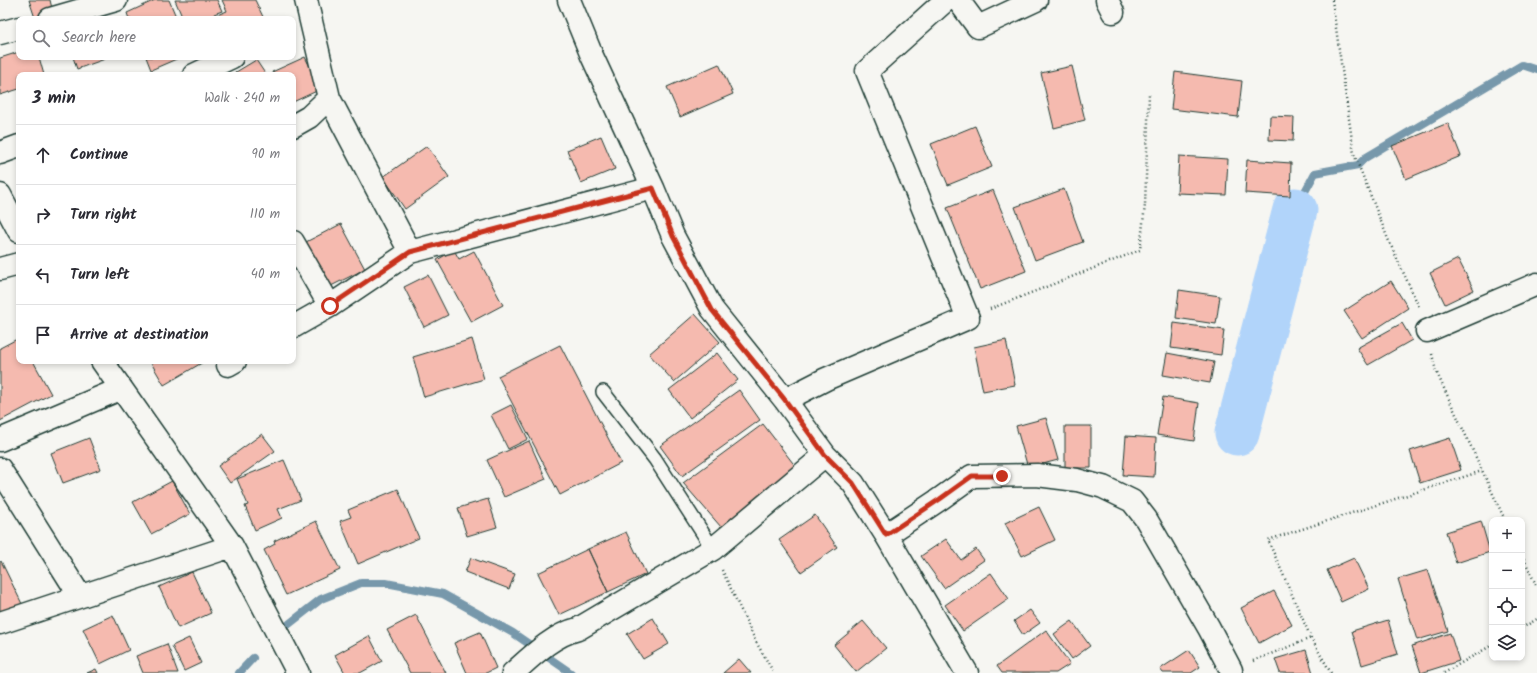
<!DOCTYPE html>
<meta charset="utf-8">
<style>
body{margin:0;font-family:Kalam,sans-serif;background:#f7f7f7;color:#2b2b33}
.controls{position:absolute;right:12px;bottom:12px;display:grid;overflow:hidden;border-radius:8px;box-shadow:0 2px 6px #0003}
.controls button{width:36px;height:36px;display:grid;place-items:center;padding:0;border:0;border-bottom:1px solid #e1e1e2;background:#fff;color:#2b2b33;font:20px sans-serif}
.stop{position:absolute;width:12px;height:12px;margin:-9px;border:3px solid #c8321e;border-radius:50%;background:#fff}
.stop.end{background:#c8321e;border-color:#fff;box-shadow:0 1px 4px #0008}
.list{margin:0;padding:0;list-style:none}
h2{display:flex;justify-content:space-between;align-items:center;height:52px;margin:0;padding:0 16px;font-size:17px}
h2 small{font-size:13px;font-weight:400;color:#7c7c81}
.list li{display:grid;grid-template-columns:26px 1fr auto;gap:12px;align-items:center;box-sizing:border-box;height:60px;padding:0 16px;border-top:1px solid #e1e1e2}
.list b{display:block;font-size:15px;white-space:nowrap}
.list em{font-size:13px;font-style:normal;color:#7c7c81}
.icon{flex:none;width:22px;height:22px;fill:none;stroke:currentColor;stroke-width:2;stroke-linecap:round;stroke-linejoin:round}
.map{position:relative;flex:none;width:1537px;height:673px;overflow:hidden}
.search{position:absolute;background:#fff;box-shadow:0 2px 6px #0003;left:16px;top:16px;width:280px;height:44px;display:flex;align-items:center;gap:10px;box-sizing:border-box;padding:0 14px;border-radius:8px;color:#7c7c81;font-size:15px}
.panel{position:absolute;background:#fff;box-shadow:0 2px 6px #0003;left:16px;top:72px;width:280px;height:292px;border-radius:8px}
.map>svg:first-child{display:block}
</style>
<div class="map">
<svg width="1537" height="673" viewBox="0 0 1537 673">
<rect width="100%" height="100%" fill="#f6f6f2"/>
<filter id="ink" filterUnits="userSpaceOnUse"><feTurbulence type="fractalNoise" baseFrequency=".025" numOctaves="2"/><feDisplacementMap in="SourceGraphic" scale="8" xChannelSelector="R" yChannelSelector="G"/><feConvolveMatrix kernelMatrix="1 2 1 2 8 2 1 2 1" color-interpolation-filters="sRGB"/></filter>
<g filter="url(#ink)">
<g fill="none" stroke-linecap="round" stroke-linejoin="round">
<!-- stream -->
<path stroke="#7798ab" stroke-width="8" d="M1295,210L1315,173L1358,165L1365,158L1522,65L1537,70
M289,624L321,599L361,583H386L443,594L513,633L571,673
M239,673L253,658"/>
<!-- river -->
<path stroke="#b1d4fa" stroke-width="45" d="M1237,433L1295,210"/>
</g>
<!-- building -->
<path fill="#f5baaf" stroke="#1f3d34" d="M29,0H50L53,13L35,18Z
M155,0H169L177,19H129L127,13Z
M175,0H217L222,11L214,14L215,19H183Z
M222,0H255L264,19H218L217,15L227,11Z
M19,52V57H39L44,75H19V89L0,95V58Z
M73,57H105V59L77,69Z
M146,57H181L151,70Z
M305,57L321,89L293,102V75H274L272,72Z
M256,60L266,75H231Z
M719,64L733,94L680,117L667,87Z
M1072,66L1085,120L1054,128L1041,73Z
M1175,72L1242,81L1238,117L1171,109Z
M1270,116L1294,117L1293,141L1269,140Z
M1448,123L1461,156L1406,179L1392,146Z
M975,126L992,167L948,185L931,144Z
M601,136L615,169L581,183L567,150Z
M427,146L449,177L405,209L383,177Z
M1179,156L1228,159L1226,195L1177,193Z
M1247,160L1291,163L1290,196L1245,193Z
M1064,189L1083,242L1035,260L1015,207Z
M993,190L1026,271L980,289L947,208Z
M341,224L365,269L325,289L302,244Z
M454,250L459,259L474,251L503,305L471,322L437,260Z
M1458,259L1474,290L1445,304L1430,273Z
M428,275L448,315L424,327L404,287Z
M1391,281L1408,308L1362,338L1344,311Z
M1179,290L1220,296L1216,324L1176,318Z
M695,314L720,342L674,382L649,354Z
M1174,323L1224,330L1221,355L1171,348Z
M1402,323L1412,340L1368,365L1357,348Z
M19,338V361H33L51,394L0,421V348Z
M472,339L484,379L424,397L413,357Z
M1006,340L1015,385L983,391L974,347Z
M560,345L621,463L560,495L498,376Z
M717,353L738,380L690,418L669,390Z
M1167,353L1214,362L1210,383L1163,375Z
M150,361H205L164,385Z
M739,390L760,420L682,476L660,446Z
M1163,397L1199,403L1194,441L1157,435Z
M511,405L528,439L508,449L491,415Z
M1046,418L1058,460L1028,468L1016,426Z
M763,424L796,467L721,527L683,483Z
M1065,426H1091V468H1065Z
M262,434L275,451L230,483L218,466Z
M1126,436L1156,438L1154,477L1123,475Z
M89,438L101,469L63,483L51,453Z
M1450,438L1461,470L1420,483L1410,451Z
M529,441L546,479L504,497L487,460Z
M284,460L301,500L278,509L282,518L255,530L245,506L248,505L237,479Z
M172,481L190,514L151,534L133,502Z
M398,489L419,538L358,564L340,521L351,517L348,510Z
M488,499L497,527L467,536L458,508Z
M1039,507L1055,540L1022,556L1005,523Z
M815,515L837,547L801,572L779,540Z
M316,521L340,570L286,595L264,550L275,544L274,541Z
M1481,521L1490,552L1456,563L1446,532Z
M626,532L646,574L608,592L588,549Z
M946,539L961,560L976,549L984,560L944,588L921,556Z
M588,549L608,592L559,615L538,573Z
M471,558L515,574L509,589L465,572Z
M1354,558L1369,589L1341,602L1327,570Z
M1,561L24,608L0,620V562Z
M1428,570L1448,631L1417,640L1398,579Z
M192,572L211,613L178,628L159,587Z
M991,573L1009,599L963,631L945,605Z
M1274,591L1292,625L1259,643L1241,608Z
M1030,610L1040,623L1023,635L1014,621Z
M113,615L129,650L100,664L83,629Z
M416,615L446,673H410L387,630Z
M653,618L669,644L643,659L627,634Z
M1388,620L1398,654L1362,665L1352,631Z
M863,621L886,648L856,672L834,645Z
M1072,621L1090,646L1072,659L1054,634Z
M1046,630L1070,664L1056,673H1002L997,666Z
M480,632L496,668L486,673H467L454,643Z
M1450,633L1459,661L1421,673L1412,646Z
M369,636L382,661L360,673H345L335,655Z
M189,638L201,663L184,671L172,646Z
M167,644L178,673H143L136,656Z
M1189,650L1200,667L1191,673H1163L1160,669Z
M1306,650L1313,673H1280L1275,659Z
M739,659L751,673H723Z
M96,669L98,673H87Z"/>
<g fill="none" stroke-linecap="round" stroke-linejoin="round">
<defs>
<path id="service" d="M603,392L655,459L713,549"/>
<path id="minor" d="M569,0L592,56L653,188L673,236L712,309L785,400L825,455L853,483L886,535L967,673
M958,0L978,27L1036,0
M1107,0L1113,12
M50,19L116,0
M0,33L19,28
M194,75L232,57
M329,98L410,252
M293,126L309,117L329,98L306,0
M0,153L19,146
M0,195L19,231
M293,242L330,306
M0,269L19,264
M293,327L330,306L410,252L653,188
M1427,331L1537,284
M102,361L232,546L298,673
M228,365L235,361
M785,400L826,379L968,318L867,71L946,0
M0,440L120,389
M0,469L80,596
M886,535L940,499L972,476L1037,475L1077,480L1103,487L1132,501L1146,519L1209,628L1231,670
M0,623L232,546
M513,673C532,656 553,635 578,629L713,549L825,455"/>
</defs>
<!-- service casing -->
<use href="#service" stroke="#1f3d34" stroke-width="16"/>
<!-- minor casing -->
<use href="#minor" stroke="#1f3d34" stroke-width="25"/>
<!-- path -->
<path stroke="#1f3d34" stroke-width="2.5" stroke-dasharray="1 3" stroke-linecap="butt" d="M1332,0L1354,154L1388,239L1420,309
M990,309L1140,250L1145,205L1149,94
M1432,354L1436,371L1505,520
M1522,555L1537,587
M722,570L756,642L774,673
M1522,628L1537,619
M1253,661L1311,638
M1331,673L1311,638L1268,540L1482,471
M1444,673L1492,645"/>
<!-- service -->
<use href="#service" stroke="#f6f6f2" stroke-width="13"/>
<!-- minor -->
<use href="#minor" stroke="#f6f6f2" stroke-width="22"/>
</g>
</g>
<g fill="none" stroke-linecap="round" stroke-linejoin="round" filter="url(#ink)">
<!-- route -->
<path stroke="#c8321e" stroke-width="5" d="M330,306L410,252L653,188L673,236L712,310L785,400L825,455L853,483L886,535L940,499L972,476H1002"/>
</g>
</svg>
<div class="controls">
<button>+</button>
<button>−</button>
<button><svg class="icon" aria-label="locate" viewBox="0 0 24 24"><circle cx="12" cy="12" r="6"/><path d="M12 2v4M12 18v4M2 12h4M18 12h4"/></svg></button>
<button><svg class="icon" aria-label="layers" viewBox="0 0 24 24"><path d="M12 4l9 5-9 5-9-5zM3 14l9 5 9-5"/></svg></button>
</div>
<div class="stop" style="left:330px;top:306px"></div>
<div class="stop end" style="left:1002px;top:476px"></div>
<div class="search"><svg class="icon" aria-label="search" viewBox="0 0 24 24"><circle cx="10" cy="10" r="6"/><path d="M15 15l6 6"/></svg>Search here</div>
<section class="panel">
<h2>3 min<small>Walk · 240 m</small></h2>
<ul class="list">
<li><svg class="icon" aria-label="ahead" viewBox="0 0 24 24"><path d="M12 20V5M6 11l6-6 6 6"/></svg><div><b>Continue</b></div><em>90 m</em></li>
<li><svg class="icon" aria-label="right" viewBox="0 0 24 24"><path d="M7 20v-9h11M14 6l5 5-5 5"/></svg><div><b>Turn right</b></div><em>110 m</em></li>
<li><svg class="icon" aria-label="left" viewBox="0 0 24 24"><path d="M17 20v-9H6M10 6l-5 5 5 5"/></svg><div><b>Turn left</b></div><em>40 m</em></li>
<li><svg class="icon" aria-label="arrive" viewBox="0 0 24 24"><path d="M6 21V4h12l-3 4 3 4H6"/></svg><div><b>Arrive at destination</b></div></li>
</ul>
</section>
</div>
